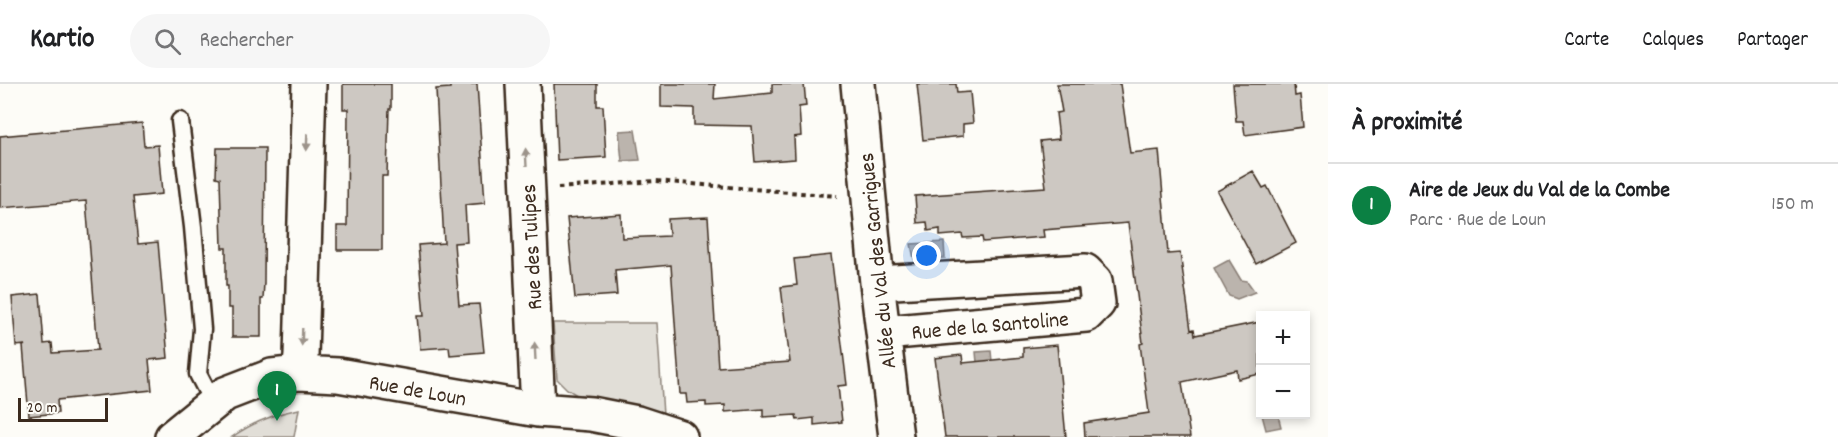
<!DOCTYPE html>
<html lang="fr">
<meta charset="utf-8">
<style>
body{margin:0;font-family:Dekko,sans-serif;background:#f6f6f6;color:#202124}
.controls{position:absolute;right:18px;bottom:18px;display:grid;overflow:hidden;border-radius:0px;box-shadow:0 3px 9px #0003}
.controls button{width:54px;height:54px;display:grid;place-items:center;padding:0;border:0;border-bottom:2px solid #e0e0e0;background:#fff;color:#202124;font:30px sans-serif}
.scale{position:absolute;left:18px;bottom:15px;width:90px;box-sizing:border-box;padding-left:6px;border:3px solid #3b2a1e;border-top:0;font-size:16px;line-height:21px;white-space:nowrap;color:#3b2a1e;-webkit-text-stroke:4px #fdfcf7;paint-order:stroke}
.you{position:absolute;left:927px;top:172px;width:21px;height:21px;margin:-15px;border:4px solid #fff;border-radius:50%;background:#1a73e8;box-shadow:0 0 0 9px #1a73e833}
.badge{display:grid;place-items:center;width:39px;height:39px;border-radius:50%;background:#0b8043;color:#fff;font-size:20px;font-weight:700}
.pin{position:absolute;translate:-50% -50px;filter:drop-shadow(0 2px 3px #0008)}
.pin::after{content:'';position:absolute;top:32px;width:21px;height:18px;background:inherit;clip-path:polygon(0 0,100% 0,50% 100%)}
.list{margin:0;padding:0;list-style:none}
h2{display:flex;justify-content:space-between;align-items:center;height:78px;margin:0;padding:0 24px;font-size:26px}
h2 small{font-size:20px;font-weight:400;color:#757577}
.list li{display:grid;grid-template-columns:39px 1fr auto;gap:18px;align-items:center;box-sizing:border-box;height:84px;padding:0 24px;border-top:2px solid #e0e0e0}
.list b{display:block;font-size:22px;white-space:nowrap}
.list p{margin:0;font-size:20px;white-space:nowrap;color:#757577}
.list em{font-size:20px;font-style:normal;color:#757577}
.icon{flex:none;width:33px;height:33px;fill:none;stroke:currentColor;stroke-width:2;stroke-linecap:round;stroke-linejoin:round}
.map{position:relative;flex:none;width:1328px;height:353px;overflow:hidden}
header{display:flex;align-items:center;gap:36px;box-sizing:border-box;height:84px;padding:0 30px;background:#fff;border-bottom:2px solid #e0e0e0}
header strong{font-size:28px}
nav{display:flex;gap:33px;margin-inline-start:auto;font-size:21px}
.search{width:420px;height:54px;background:#f6f6f6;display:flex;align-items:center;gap:15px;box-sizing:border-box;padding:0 21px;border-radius:33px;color:#757577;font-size:22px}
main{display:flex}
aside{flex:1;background:#fff}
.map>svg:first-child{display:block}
</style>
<header>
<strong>Kartio</strong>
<div class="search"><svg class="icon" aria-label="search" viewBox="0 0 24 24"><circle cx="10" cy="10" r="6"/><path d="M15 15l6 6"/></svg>Rechercher</div>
<nav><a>Carte</a><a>Calques</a><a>Partager</a></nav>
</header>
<main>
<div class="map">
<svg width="1328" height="353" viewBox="0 0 1328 353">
<rect width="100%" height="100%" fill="#fdfcf7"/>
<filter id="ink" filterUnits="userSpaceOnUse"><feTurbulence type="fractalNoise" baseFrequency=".0167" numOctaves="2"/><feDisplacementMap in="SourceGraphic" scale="12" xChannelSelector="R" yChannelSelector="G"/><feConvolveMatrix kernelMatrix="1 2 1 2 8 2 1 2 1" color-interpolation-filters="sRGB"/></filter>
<g filter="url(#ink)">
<!-- green -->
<path fill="#e1ded7" stroke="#8e847a" stroke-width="1.5" d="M553,239H657L663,331L580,313L567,305L557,295Z
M299,325L294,353H232C253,338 274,330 299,325Z"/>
<!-- water -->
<path fill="#bbb4ad" stroke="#887d74" stroke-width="1.5" d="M635,46L640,76L622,77L619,47Z
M944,158L945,174L914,175L911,160Z
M1229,176L1241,196L1247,197L1255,208L1237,215L1229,212L1214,184Z
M991,267L994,298L979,299L976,268Z
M1262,331H1278L1281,343L1266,346Z"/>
<!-- building -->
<path fill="#cdc8c2" stroke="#3b2a1e" stroke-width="1.5" d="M343,0H391V25H389L387,92H382V166H337V142H347L348,25H343Z
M450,0H477L485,119L465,121L467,158L454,159L459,221L479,220L484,268L450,271L449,263L420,265L417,232H424L418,161L444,159L436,5L450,4Z
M554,0H597V22H603L606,73L557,76Z
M661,0H715L714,15L772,9V0H804L806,22L799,23L801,52L794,53L795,75L755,78L752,42L694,41V24L661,23Z
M917,0H956L957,9L970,8L973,39L963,40V52L923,56Z
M1057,0H1120L1130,69L1159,66L1168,170L1180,169L1191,246L1194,245L1195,251L1260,238V290L1238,295L1237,286L1182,298L1190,353H1085L1084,339L1149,329L1140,260L1143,259L1128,139L1043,146L1044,153L983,158L982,153L963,154L962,150L940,152V145L928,147L927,138L917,139L915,112L1046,103L1040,57L1059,55L1056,29L1062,28Z
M1233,0H1294L1295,12L1300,11L1303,43L1245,51L1243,37H1236Z
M142,39L144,62L158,61L162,110L133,113L138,160L158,158L168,274L149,276L152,306L57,316L58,329L29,332L23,262L25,261L16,262L12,213L40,210L44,260L52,259L53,269L98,266L86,117L0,124V52Z
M217,64H265L264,199L263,215H261V253H232V224H228V202H226V164H222L220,94L216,93Z
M1253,87L1263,104L1267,102L1296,159L1256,180L1217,107Z
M621,130L622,154L669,152L668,135L708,133L718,283L790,278L781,203L797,201L794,175L831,171L847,301L838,302L842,338L814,341V334L797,336L796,331L763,333V325L725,328V321L706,322V318L687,319L686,310H680L671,181L615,186L617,211L575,214L567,134Z
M1057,261L1066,353H945L935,274L962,271L963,279L1023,273V264Z"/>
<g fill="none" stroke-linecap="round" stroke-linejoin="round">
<defs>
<path id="lane" d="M180,37L193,143L202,245L198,290L213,319"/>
<path id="street" d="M523,0L538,326
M858,0L877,199L896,353
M877,199L1085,187L1095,197L1098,219L1086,231L884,249
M299,289L301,272L309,0
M172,353L225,310L272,292L299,289L338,291L538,326L591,330L637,339L680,353"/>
</defs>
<!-- lane casing -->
<use href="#lane" stroke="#3b2a1e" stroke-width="21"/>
<!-- street casing -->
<use href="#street" stroke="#3b2a1e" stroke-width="38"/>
<!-- path -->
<path stroke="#3b2a1e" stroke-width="4" stroke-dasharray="4.5 4.5" stroke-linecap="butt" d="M558,104L656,97L837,112"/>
<!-- lane -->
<use href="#lane" stroke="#fdfcf7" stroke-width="16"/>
<!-- street -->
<use href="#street" stroke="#fdfcf7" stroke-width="33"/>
</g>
<!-- one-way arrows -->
<defs><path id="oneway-solid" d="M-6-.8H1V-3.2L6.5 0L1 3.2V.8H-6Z" transform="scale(1.5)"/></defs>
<g fill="#9c938a">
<use href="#oneway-solid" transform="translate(307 58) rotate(92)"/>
<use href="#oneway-solid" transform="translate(526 73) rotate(-93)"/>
<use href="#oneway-solid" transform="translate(302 253) rotate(92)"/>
<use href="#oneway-solid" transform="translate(535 267) rotate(-93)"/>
</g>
</g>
<g text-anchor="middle" stroke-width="4.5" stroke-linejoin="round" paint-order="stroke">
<!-- street labels -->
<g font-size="22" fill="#3b2a1e" stroke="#fdfcf7">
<text transform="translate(530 163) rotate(-93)" y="8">Rue des Tulipes</text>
<text transform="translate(876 177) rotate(-96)" y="8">Allée du Val des Garrigues</text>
<text transform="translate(990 240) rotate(-5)" y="8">Rue de la Santoline</text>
<text transform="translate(418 305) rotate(10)" y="8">Rue de Loun</text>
</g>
</g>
</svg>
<div class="controls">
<button>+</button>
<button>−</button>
</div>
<div class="scale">20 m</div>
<div class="you"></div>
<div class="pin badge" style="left:277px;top:337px">1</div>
</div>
<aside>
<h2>À proximité<small></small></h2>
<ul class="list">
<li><span class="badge">1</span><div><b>Aire de Jeux du Val de la Combe</b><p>Parc · Rue de Loun</p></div><em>150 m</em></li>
</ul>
</aside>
</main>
